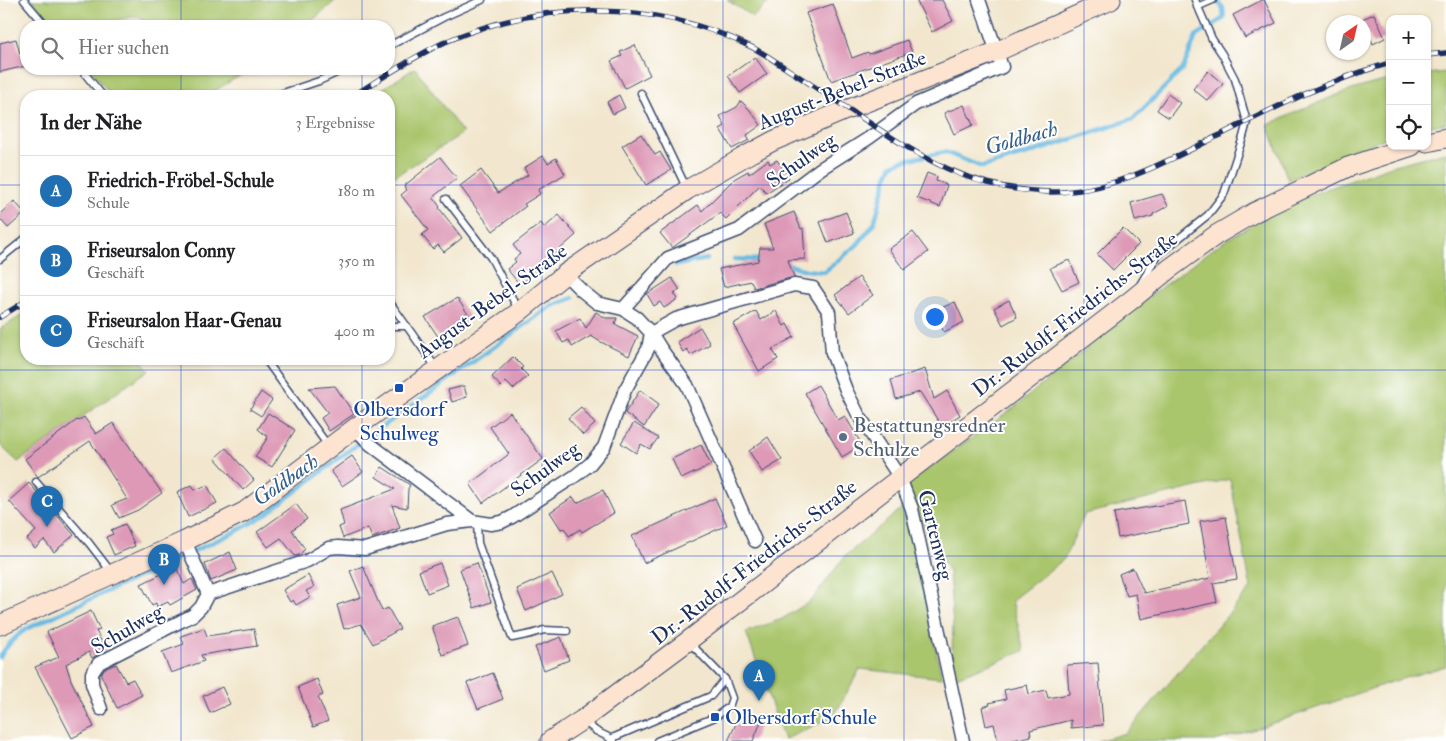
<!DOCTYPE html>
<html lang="de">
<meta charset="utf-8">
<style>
body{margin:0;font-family:"IM FELL Double Pica",serif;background:#f2f2f2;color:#202124}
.controls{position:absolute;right:15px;top:15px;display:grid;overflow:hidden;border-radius:10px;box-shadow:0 1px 4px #0004}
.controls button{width:45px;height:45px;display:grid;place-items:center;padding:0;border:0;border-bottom:1px solid #e0e0e0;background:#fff;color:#202124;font:25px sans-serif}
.compass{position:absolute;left:1326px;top:15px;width:45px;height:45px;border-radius:50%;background:#fff;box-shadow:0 1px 4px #0004;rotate:34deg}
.you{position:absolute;left:934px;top:316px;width:18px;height:18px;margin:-12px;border:4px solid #fff;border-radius:50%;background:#1a73e8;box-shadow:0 0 0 8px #1a73e833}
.badge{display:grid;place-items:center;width:32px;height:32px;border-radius:50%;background:#1f6fb2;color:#fff;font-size:16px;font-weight:700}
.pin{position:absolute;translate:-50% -41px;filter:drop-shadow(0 1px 2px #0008)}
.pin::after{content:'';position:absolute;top:26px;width:18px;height:15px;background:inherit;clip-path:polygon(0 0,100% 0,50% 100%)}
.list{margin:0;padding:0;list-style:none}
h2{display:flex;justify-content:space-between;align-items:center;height:65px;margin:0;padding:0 20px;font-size:21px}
h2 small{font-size:16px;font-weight:400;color:#757577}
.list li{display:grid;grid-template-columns:32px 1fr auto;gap:15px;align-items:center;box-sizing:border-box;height:70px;padding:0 20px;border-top:1px solid #e0e0e0}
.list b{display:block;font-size:19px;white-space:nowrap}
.list p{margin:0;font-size:16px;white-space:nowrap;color:#757577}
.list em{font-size:16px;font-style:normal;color:#757577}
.icon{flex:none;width:28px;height:28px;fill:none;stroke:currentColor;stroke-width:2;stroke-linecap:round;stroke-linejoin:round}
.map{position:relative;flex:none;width:1446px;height:741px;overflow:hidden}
.search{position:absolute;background:#fff;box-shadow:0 1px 4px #0004;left:20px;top:20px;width:375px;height:55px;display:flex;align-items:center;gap:12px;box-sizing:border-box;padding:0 18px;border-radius:20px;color:#757577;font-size:19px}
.panel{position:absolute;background:#fff;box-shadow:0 1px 4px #0004;left:20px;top:90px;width:375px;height:275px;border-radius:20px}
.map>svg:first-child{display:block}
</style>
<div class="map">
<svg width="1446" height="741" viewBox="0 0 1446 741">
<rect width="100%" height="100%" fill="#fff"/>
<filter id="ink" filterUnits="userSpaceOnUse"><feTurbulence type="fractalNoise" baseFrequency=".02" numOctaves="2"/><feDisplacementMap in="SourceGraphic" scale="10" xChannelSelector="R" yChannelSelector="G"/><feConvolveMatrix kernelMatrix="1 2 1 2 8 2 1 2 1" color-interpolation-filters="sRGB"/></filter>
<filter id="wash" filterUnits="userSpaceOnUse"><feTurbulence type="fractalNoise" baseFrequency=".0096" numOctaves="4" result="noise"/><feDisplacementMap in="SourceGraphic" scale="20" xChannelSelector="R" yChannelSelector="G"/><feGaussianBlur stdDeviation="1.12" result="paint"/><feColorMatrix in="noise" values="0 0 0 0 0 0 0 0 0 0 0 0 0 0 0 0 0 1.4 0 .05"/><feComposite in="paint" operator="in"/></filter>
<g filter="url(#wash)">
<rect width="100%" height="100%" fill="#f2e7ce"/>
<!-- green -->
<path fill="#aac66d" stroke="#627a66" d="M32,0H336L306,26H147L139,16L82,26H54Z
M727,0H771L753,17Z
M415,68L463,133L389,180V96H371Z
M90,69H251L206,96H112Z
M1446,72V123L1427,127V74Z
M1390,80V136L1288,180L1268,125C1307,107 1347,88 1390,80Z
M1446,152V666L1388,683L1256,729L1215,741H1098L1126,733L1251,588L1230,479L1085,514L1064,559L1012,600L1024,651L951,679L953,626L949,572L914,508L907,484L1011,410L1155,292L1221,243L1293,201L1394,165Z
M26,313V359H140L149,370L18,462L0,445V329Z
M901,509L909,528L942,678L860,669L834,716L784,740L746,632L782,619L812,600L844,557Z"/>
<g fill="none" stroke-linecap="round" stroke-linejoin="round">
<!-- stream -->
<path stroke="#66bae2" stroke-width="4.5" d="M734,259L763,260
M785,264L806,270L824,272L857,245L874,224L887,177L892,165L905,160L945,152L982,167L1027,154L1133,119L1183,69L1196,36L1224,18L1223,8L1216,0
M676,265L707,259
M0,657C6,646 15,637 26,629L237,531L263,516L354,447L540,314L552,306L573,298"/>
</g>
<g id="blocks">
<!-- building -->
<path fill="#dd99b6" d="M916,0H942L953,21L932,32Z
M1262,0H1264L1276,23L1245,38L1233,15Z
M833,4L852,58L868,52L869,54L907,40L912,52L831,81L806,13Z
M1374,14L1385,38L1373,44L1362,19Z
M16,39L20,54L26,53V66L0,72V43Z
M635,45L650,75L625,88L611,61L622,56L620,52Z
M755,57L767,74L740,93L728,76Z
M1208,71L1223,84L1208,101L1193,89Z
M1168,94L1180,103L1169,118L1157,110Z
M619,95L625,108L613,114L607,102Z
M741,101L749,109L761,125L747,135L749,140L732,149L720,129L725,126L720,116L737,107Z
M964,105L973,125L954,134L944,113Z
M641,134L655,155L660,152L671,170L646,185L622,146Z
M543,156L548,163L556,158L565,174L538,190L540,194L524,204L526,206L493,231L460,186L481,170L498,193L528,175L524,168Z
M440,157L457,178L433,197L440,207L439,208L462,238L444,252L438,245L433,249L422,235L428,230L401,195L407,190L404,186Z
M768,160L770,164L777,160L789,178L766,193L760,185L726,219L720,213L672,248L660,233L698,205L702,211L734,179L748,171L749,174Z
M927,173L937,177L936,181L947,185L940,207L917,198Z
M1162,194L1168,206L1153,214V216L1135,221L1131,203Z
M14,201L25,213L8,228L0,219V214Z
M794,212L801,229L803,228L805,259L788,260L794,277L754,288L751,281L724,287L719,269L758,261L760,248H773L764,224Z
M846,212L854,233L828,243L820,222Z
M559,215L576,235L543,264L544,265L520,285L507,269L516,262L514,259L520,254L513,245L541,223L544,228Z
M1123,228L1139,244L1113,270L1097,254Z
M913,232L928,252L904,270L889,249Z
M1069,260L1079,282L1062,290L1050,268Z
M859,277L873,295L849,313L835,295Z
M672,278L680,290L674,293L678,299L664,308L660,302L654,306L647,294Z
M457,298L470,317L439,338L425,317Z
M1009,300L1017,317L1003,325L994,308Z
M955,302L964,322L944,332L934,311Z
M756,311L761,320L776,311L784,326L787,324L794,337L772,349L778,359L759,371L733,324Z
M596,312L605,318H617L615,324L638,336L629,356L599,341L591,336L572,347L569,340L563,343L556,331L580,318L586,328Z
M700,327L710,344L693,354L690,355L687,349L683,352L677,342Z
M513,357L523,367L521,369L528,376L513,389L506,382L501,387L492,377Z
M925,369L934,399L947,391L960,415L942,427L920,392L896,399L891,380Z
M818,385L838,420L845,416L862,445L842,457L805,393Z
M335,386L354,414L329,431L321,418L328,413L309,388Z
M464,386L467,397L452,402L448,390Z
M640,390L659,404L644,427L625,413Z
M261,392L272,400L261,416L250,409Z
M581,407L595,424L583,435L568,418Z
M510,412L543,459L483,503L470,484L509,454L490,427Z
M268,413L295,430L272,467L255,457L268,437L258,429Z
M84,417L96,434L113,423L162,493L138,510L119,518L112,505L127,499L90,441L38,477L25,459L77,420L78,421Z
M634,423L658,438L650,449L641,444L636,453L621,443Z
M768,437L782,460L762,472L749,451Z
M701,445L711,465L681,479L672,459Z
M226,448L254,480L243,490L215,458Z
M352,456L363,472L342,486L331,471Z
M382,467L410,485L408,489L407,508L392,505L400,528L372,538L368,528L343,538L339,527L344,525L340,510L395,489L376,477Z
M29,483L74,535L54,552L44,540L35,548L27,539L36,531L9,501Z
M192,485L195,490L207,485L217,503L188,517L177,492Z
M603,490L614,513L582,532L580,529L569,536L564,528L561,529L550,512L573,497L577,503Z
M715,498L727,525L644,563L632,536Z
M1185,501L1189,524L1118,538L1114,513Z
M296,504L307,519L292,530L305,549L299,555L295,556L281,538L268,547L257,532Z
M1226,517L1237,579L1213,583L1217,602L1141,619L1136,594L1127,596L1119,574L1133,568L1144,593L1210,578L1200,521Z
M125,524L135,546L114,555L106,537L113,534L111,530Z
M230,552L237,570L211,581L205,564Z
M440,563L448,585L427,593L419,571Z
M477,563L491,602L474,608L460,569Z
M363,566L382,611L388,608L400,629L373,644L361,624L344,629L337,605L361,597L350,571Z
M176,567L184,584L192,579L197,590L170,605L168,602L157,607L156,603L152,605L141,584Z
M552,573L562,594L526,611L517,589Z
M308,575L314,587L306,591L310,597L296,605L293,600L290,602L283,590Z
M91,611L100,630L96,631L106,650L92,658L89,652L66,664L71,680L94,727L72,738L35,667L59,657L47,632Z
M458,617L468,646L442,655L432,626Z
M204,628L207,636L254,629L257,646L201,655L204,661L171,673L162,652L184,644L181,636Z
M561,637L569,660L544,670L535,647Z
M1098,663L1103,725L1071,728V720L1030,730L1031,736L1008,741H998L994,724L986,726L982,707L990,705L989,703L1006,699L1004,690L1027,685L1029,694L1046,690L1048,698L1069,694L1067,665Z
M116,664L126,682L133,679L142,695L117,708L101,675L104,669Z
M493,673L503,699L478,709L467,683Z
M317,679L323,695L318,697L328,721L313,727L298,687Z
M222,687L230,704L210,713L203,696Z
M741,713L761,722L753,741H728Z"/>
</g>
</g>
<g filter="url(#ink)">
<use href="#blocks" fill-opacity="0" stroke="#3b4b6f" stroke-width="1"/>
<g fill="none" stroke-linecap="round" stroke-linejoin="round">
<defs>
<path id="lane" d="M24,0L46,26
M1197,7L1213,0
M389,46L444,17L482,0
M81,69L103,96
M641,93L686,187
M274,96L319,81L345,69
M446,199L491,258L519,311
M0,259L26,238
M1141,283L1158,255L1208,215L1224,194L1243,137L1247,122L1235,79L1222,54L1212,39L1195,0
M389,301L437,369
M389,326H407
M265,359L329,447
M36,482L89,543L112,573
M477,522L478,543L512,638L531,634L544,630L567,631
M585,722L596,731L614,740
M610,739L711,696L725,679
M657,741L715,717L729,707L732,698L725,679L689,642"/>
<path id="street" d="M565,274L581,290L597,303L623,309L637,318L651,333L661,349L687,385L755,541
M623,309L668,258L739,230L820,169L869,138L916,104L1002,67L979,0
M651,333L676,319L794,285L813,288L829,312L832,353L846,390L858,414L900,478L912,509L963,741
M355,428L370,444L472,521
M185,541L208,594
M101,709L92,684V673L99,663L193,615L201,607L208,594L307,561L329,548L338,547L365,549L447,524L472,521L491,524L502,522L512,517L575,476L590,464L604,447L625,390L648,349L651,333"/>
<path id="secondary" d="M1427,142L1446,138
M0,625L185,541L244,512L355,428L519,312L565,274L687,190L749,154L773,141L841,112L998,51L1111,0
M550,741L582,720L688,641L1130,301L1169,269L1216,235L1255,212L1348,167L1412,146"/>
</defs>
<!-- lane casing -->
<use href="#lane" stroke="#3b4b6f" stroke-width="9"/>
<!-- street casing -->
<use href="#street" stroke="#3b4b6f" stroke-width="15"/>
<!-- secondary casing -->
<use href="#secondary" stroke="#3b4b6f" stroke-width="21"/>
<!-- lane -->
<use href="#lane" stroke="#fff" stroke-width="6"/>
<!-- street -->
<use href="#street" stroke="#fff" stroke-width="12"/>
<!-- secondary -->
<use href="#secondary" stroke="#fde4d1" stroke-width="19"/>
<defs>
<path id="rail" d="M1427,55L1446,53
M353,96C383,77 413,57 445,42C540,0 654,0 747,45C759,50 770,58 781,65C803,79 825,94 847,108C915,153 963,189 1048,192C1109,194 1165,162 1218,136C1274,108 1329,80 1390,63
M0,317L26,301"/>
</defs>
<!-- rail casing -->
<use href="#rail" stroke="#1b2f5e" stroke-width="5.5"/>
<!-- rail -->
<use href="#rail" stroke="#fff" stroke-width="4" stroke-dasharray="11" stroke-linecap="butt"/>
</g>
</g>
<!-- grid -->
<path fill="none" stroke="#1d4ed8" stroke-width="1" stroke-opacity="0.55" d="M181,0V26M362,0V26M542,0V741M723,0V741M904,0V741M1084,0V741M1265,0V741M181,69V96M362,69V96M0,185H26M389,185H1446M181,359V741M362,359V741M0,370H1446M0,556H1446"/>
<!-- markers -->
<g fill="#1a4fb4" stroke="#fff" stroke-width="2">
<rect x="394" y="383" width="10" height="10" rx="2.5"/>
<rect x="710" y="712" width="10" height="10" rx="2.5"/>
</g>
<circle fill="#5c6f8a" stroke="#fff" stroke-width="2" cx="843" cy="437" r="5"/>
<g text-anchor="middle" stroke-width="4" stroke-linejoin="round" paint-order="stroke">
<!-- street labels -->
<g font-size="21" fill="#1b2f5e" stroke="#fff">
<text transform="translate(842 90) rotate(-22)" y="7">August-Bebel-Straße</text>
<text transform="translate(801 160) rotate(-35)" y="7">Schulweg</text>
<text transform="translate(492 301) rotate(-36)" y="7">August-Bebel-Straße</text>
<text transform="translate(1075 314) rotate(-38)" y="7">Dr.-Rudolf-Friedrichs-Straße</text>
<text transform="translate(545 469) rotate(-36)" y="7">Schulweg</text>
<text transform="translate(936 535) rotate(76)" y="7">Gartenweg</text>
<text transform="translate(754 562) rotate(-38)" y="7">Dr.-Rudolf-Friedrichs-Straße</text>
<text transform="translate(127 629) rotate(-30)" y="7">Schulweg</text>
</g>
<!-- transit labels -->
<g font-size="21" fill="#164399" stroke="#fff">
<text x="399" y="416">Olbersdorf<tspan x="399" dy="24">Schulweg</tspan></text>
<text x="725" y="724" text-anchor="start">Olbersdorf Schule</text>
</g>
<!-- service labels -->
<g font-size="21" fill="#4e5e75" stroke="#fff" text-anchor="start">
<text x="853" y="432">Bestattungsredner<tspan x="853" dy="24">Schulze</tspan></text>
</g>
<!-- water labels -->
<g font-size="22" font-style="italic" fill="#35608c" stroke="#fff">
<text transform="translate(1021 137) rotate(-16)" y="8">Goldbach</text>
<text transform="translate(285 479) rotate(-35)" y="8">Goldbach</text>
</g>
</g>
</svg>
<div class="controls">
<button>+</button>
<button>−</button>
<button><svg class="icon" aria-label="locate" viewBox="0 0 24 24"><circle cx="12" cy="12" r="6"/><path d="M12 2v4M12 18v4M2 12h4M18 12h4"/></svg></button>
</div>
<svg class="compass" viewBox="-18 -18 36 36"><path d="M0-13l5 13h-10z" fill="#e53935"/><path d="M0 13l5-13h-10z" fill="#757577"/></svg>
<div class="you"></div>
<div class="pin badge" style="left:759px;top:701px">A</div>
<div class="pin badge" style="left:164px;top:585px">B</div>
<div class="pin badge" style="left:47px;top:527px">C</div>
<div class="search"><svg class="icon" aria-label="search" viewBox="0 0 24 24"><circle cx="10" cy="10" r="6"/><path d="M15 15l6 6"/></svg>Hier suchen</div>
<section class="panel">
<h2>In der Nähe<small>3 Ergebnisse</small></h2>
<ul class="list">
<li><span class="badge">A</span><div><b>Friedrich-Fröbel-Schule</b><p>Schule</p></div><em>180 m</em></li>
<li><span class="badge">B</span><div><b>Friseursalon Conny</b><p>Geschäft</p></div><em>350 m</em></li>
<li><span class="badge">C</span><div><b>Friseursalon Haar-Genau</b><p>Geschäft</p></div><em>400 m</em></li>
</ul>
</section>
</div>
